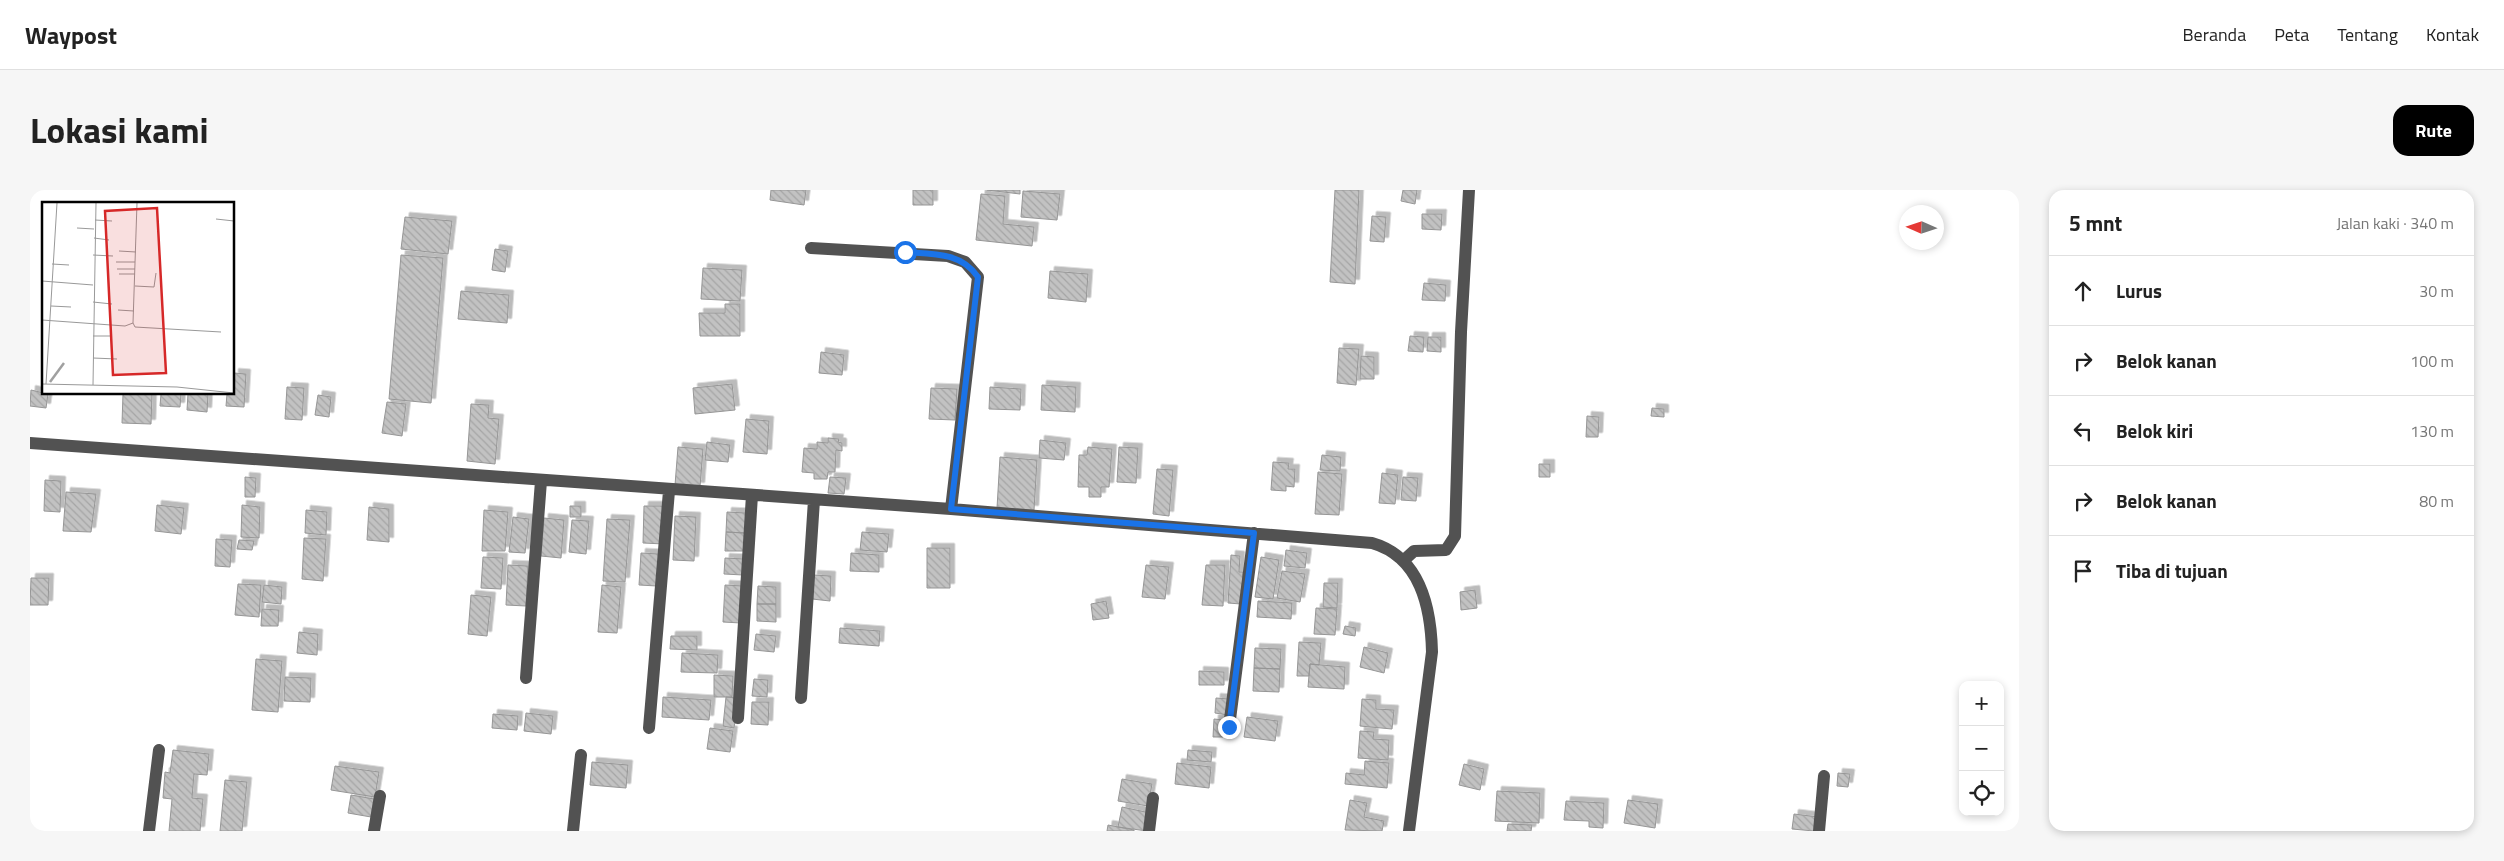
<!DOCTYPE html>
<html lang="id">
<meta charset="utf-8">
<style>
body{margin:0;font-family:"Titillium Web",sans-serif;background:#f6f6f6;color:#222}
.controls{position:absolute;right:15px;bottom:15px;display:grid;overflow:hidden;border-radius:10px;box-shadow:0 2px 8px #0003}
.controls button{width:45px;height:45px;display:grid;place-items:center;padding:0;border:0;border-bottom:1px solid #e0e0e0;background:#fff;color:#222;font:25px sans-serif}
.compass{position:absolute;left:1869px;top:15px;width:45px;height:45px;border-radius:50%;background:#fff;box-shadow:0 2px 8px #0003;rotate:273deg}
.stop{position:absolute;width:15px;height:15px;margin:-11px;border:4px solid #1a73e8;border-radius:50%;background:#fff}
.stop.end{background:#1a73e8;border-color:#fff;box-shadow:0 1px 5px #0008}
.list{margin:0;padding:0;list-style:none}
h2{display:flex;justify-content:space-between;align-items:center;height:65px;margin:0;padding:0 20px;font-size:21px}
h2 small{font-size:16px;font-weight:400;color:#767676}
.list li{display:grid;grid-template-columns:32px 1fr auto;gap:15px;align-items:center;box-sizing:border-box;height:70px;padding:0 20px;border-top:1px solid #e0e0e0}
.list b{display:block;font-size:19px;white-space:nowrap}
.list em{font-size:16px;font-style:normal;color:#767676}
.icon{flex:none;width:28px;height:28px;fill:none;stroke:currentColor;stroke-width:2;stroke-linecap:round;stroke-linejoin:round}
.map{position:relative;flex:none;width:1989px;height:641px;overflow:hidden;border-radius:15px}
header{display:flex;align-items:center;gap:30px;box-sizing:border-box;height:70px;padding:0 25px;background:#fff;border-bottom:1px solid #e0e0e0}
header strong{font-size:24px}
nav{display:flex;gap:28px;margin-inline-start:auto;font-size:18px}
.intro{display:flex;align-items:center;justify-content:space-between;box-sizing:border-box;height:120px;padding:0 30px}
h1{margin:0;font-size:35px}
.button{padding:12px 22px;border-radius:15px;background:#000;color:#fff;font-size:18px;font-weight:700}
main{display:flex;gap:30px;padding:0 30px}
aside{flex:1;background:#fff;border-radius:15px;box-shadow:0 2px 8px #0003}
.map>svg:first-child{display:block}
</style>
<header>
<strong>Waypost</strong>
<nav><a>Beranda</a><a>Peta</a><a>Tentang</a><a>Kontak</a></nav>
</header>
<div class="intro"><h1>Lokasi kami</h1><a class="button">Rute</a></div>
<main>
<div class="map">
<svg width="1989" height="641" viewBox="0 0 1989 641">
<defs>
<pattern id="building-back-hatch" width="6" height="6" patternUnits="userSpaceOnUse" patternTransform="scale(1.25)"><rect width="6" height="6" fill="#c2c2c2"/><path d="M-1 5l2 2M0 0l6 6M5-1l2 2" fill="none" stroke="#a5a5a5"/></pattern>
<filter id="shadow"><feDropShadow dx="4.5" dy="-4.5" stdDeviation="0" flood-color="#0004"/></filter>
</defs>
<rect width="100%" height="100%" fill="#fff"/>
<!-- building -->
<path fill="url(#building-back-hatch)" stroke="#969696" filter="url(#shadow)" d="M741,0H776L774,15L740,10Z
M883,0H903V15H883Z
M957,0H990V4Z
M1305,0H1329L1325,94L1300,92Z
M1373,0H1387L1385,14L1371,11Z
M993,1L1030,4L1027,30L991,27Z
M951,4L975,6L973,34L1004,37L1002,56L946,50Z
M1392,24H1412L1411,40L1392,39Z
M1342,26L1356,27L1354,52L1340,51Z
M375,27L422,31L418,64L371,59Z
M465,59L478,61L475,82L462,80Z
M371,65L413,68L401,213L359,209Z
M673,78L712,80L710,111L671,109Z
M1020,81L1058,84L1056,112L1018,108Z
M1394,93L1416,95L1415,111L1392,110Z
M431,101L479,105L477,133L428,129Z
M695,114H710V146H670L669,123H695Z
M1380,146L1394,147L1393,162L1378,161Z
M1398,147H1411V162L1397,161Z
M1309,158L1329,159L1326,195L1307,193Z
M791,162L814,165L812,185L789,183Z
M1331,166L1344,167V189H1330Z
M204,183L216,184L214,217L196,216L197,204H204Z
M702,194L705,220L665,224L663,198Z
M1012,195L1046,197L1045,222L1011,220Z
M257,197L274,198L272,230L255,229Z
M960,197L991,199L990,220L959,219Z
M901,198L927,199L925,230L899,229Z
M1,200L18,204L16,218L0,216Z
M93,204H122L121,234L92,233Z
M131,204H151L150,217L130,216Z
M158,204H178L177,222L157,220Z
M288,205L301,207L299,227L285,225Z
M357,212L376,214L372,246L352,243Z
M441,214L459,215L458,228L469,229L465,274L437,271Z
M1622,218L1634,219V227L1621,226Z
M1557,226L1569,227L1568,247H1556Z
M716,229L739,231L737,264L713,262Z
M798,248L809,249L808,252L812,253V261L806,260L805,282H798L797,289H784V283L772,282L774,258L787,259V252L798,253Z
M1010,250L1036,253L1034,270L1009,268Z
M677,252L700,255L698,272L675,270Z
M648,257L673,259L670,297L645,295Z
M1058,257L1082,259L1079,297H1071V307H1059V297H1048L1049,265H1057Z
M1089,257L1108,258L1106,293L1087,292Z
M1292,265L1311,267L1310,281L1290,280Z
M970,267L1007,270L1004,320L967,318Z
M1243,272L1259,273L1258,279H1265L1264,297L1256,296V301L1241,300Z
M1509,274H1520V287H1509Z
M1127,279L1143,280L1139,326L1123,324Z
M1288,282L1312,284L1309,325L1285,324Z
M1352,283L1368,285L1365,314L1349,313Z
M215,287L226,288L225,307H215Z
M800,287L816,288L814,304L798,303Z
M1373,287L1388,288L1386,311L1371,310Z
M15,290L31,291L30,322L14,321Z
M36,302L66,304L61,342L33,341Z
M127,315L154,318L151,344L125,341Z
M212,315L230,317L229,348L211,347Z
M540,316H551V327H540Z
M614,316H635L634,354L613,353Z
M339,317L359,319V352L337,350Z
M276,320L297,322L296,345L275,343Z
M454,320L478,322L475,361H452Z
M697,322L716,323L715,343L696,342Z
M645,326L666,327L664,371L643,370Z
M483,327L499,329L495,363L479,362Z
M514,328L534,330L531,368L511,366Z
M577,329L600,330L595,392L573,391Z
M542,330L559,331L556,364L539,362Z
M696,342L715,343L714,361H695Z
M832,342L859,344L857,362L830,360Z
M274,348L296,349L293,391L272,389Z
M186,349L202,350L200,377L185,376Z
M209,350L224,351L222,360L207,359Z
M897,358H920V398H897Z
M1256,360L1277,363L1275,378L1254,376Z
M611,363L629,364L627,396L609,395Z
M821,363L849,365V382L820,381Z
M1201,365L1210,366L1209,382H1213L1211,414L1198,413Z
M453,367L473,368L471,399L451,398Z
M1231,367L1249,370L1243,409L1225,407Z
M695,368L714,369L713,385L694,384Z
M478,375L498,376L496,416L476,415Z
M1116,375L1139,377L1135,409L1112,407Z
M1176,375H1195L1193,416L1172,415Z
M1252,381L1275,384L1270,412L1247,408Z
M783,385L801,386L800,411L782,409Z
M1,388H19L18,415H0Z
M1294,393H1308L1307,418L1293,417Z
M208,394L231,395L229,427L205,425Z
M234,395L252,397L251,414L232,412Z
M572,395L591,397L587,443L568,442Z
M695,395L713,396L711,433L693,432Z
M728,396L746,397V414H727Z
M1445,400L1447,418L1431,420L1430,402Z
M441,405L461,407L457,446L438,444Z
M1076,411L1079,428L1063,430L1061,414Z
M1228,411L1262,413L1261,429L1227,427Z
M727,414H746V432L727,431Z
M1286,418L1307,419L1305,445L1284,444Z
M232,419L249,420L248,436H231Z
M1315,436L1326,438L1325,446L1313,444Z
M810,438L850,441L849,456L809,453Z
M269,442L288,444L287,465L267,463Z
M726,444L746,446L744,462L724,460Z
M641,446H667V460L640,459Z
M1269,452L1291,453L1289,475L1280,474L1279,486H1267Z
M1334,457L1358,463L1354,483L1330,477Z
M1225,458L1251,459L1250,479L1224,478Z
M652,463L688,465L687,483L651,482Z
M226,469L252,471L248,522L222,520Z
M1280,474L1315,477L1314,499L1278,497Z
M1224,478L1250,479L1249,502L1223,501Z
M1169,481L1194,482V495H1169Z
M684,485L703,486L702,507H684Z
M255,487L281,488L280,512L254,511Z
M724,489L738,490L737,507L722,506Z
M633,507L681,510L679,530L632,527Z
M696,507L708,508L704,538L693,536Z
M1186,508L1199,509L1198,525L1185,523Z
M1332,509L1346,510V519L1364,520L1362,539L1330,536Z
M722,512H739L738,535L721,534Z
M496,523L523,526L521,544L494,541Z
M463,524L488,526L487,540L462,538Z
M1217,527L1248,531L1245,551L1214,547Z
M1184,529L1194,530L1193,547H1183Z
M680,538L703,541L700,562L677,559Z
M1330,541L1344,542L1343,549L1359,550L1358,570L1328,568Z
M143,560L179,564L177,585L164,584L162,608L173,609L170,641H139L142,609L133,608L135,582L140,583Z
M1158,560L1182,562L1181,572L1157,570Z
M1335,571L1359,573L1357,598L1315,594L1316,583L1334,585Z
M562,572L598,575L596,598L560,595Z
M1147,573L1181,577L1179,598L1145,594Z
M1434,574L1454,579L1450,600L1429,595Z
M305,576L349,582L345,607L301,600Z
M1808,583L1820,584L1818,597L1807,596Z
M1092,589L1122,594L1118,616L1088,611Z
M195,590L217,592L212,641H190Z
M1467,601L1510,603L1509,633L1465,631Z
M321,605L344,609L341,627L318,623Z
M1320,610L1337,613L1334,627L1354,631L1352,641L1315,640Z
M1598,610L1628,614L1625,638L1594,633Z
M1536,611L1574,613L1573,638L1559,637V631L1534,630Z
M1092,617L1120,623L1117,641L1088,637Z
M1764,624L1788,627L1784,641L1762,639Z
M1478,634L1502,635L1501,641H1477Z
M1078,635L1104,640V641H1077Z"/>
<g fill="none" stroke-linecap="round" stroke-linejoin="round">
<!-- minor -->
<path stroke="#525252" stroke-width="12" d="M781,58L918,66L935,72L948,87L921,319
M0,253L921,319L1342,353C1391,367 1401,418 1402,462L1379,641
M1373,371L1384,361L1416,360L1425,346L1431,142L1439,0
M496,488L511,291
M771,508L784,310
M708,528L722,305
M1199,537L1224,343
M619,538L639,301
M119,641L129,560
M344,641L350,606
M543,641L551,565
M1119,641L1123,608
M1789,641L1794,586"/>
</g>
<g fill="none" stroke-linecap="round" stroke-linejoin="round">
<!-- route -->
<path stroke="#1a73e8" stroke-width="6" d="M875,62C903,64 931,62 948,87L921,319L1224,343L1199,537"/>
</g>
<!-- overview -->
<g transform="translate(12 12)">
<rect width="192" height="192" fill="#fff"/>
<path fill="none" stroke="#a0a0a0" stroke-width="2.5" d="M8,180L22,161"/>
<path fill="none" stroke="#999" stroke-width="1" d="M174,17L192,19M53,18L70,19M35,26L52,27M52,36L67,38M77,49L94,50M51,53L71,54M74,60H93M10,62L27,63M75,67H93M77,72H93M0,79L51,83M93,84L112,85L114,71M51,100L70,102M9,104L29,105M76,108L92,109M0,118L83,124L91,121L95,1M91,121L93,125L179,130M51,134H68M51,156L75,157M0,182L135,185L192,191M4,182L15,1M51,183L54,1"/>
<path fill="#d62828" fill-opacity="0.15" stroke="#d62828" stroke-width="2.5" d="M115,6L124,171L71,173L63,9Z"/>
<rect width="192" height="192" fill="none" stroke="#000" stroke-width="2.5"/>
</g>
</svg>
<div class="controls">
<button>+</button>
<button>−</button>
<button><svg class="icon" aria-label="locate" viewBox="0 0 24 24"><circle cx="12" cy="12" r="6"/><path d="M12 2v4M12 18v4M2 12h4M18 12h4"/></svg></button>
</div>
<svg class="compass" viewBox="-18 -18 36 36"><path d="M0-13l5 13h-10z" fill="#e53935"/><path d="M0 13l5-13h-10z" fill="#767676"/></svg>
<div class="stop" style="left:875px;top:62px"></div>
<div class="stop end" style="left:1199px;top:537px"></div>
</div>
<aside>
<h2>5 mnt<small>Jalan kaki · 340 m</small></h2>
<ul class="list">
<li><svg class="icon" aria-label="ahead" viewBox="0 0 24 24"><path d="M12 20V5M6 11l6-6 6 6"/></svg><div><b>Lurus</b></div><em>30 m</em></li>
<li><svg class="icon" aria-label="right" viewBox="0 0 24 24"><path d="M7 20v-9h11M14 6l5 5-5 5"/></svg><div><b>Belok kanan</b></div><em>100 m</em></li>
<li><svg class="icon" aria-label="left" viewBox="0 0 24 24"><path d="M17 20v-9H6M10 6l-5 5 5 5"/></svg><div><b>Belok kiri</b></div><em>130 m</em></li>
<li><svg class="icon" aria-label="right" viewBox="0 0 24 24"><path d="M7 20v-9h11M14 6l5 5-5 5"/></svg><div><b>Belok kanan</b></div><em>80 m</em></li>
<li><svg class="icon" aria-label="arrive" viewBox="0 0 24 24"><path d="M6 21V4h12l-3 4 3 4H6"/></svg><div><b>Tiba di tujuan</b></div></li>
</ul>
</aside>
</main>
